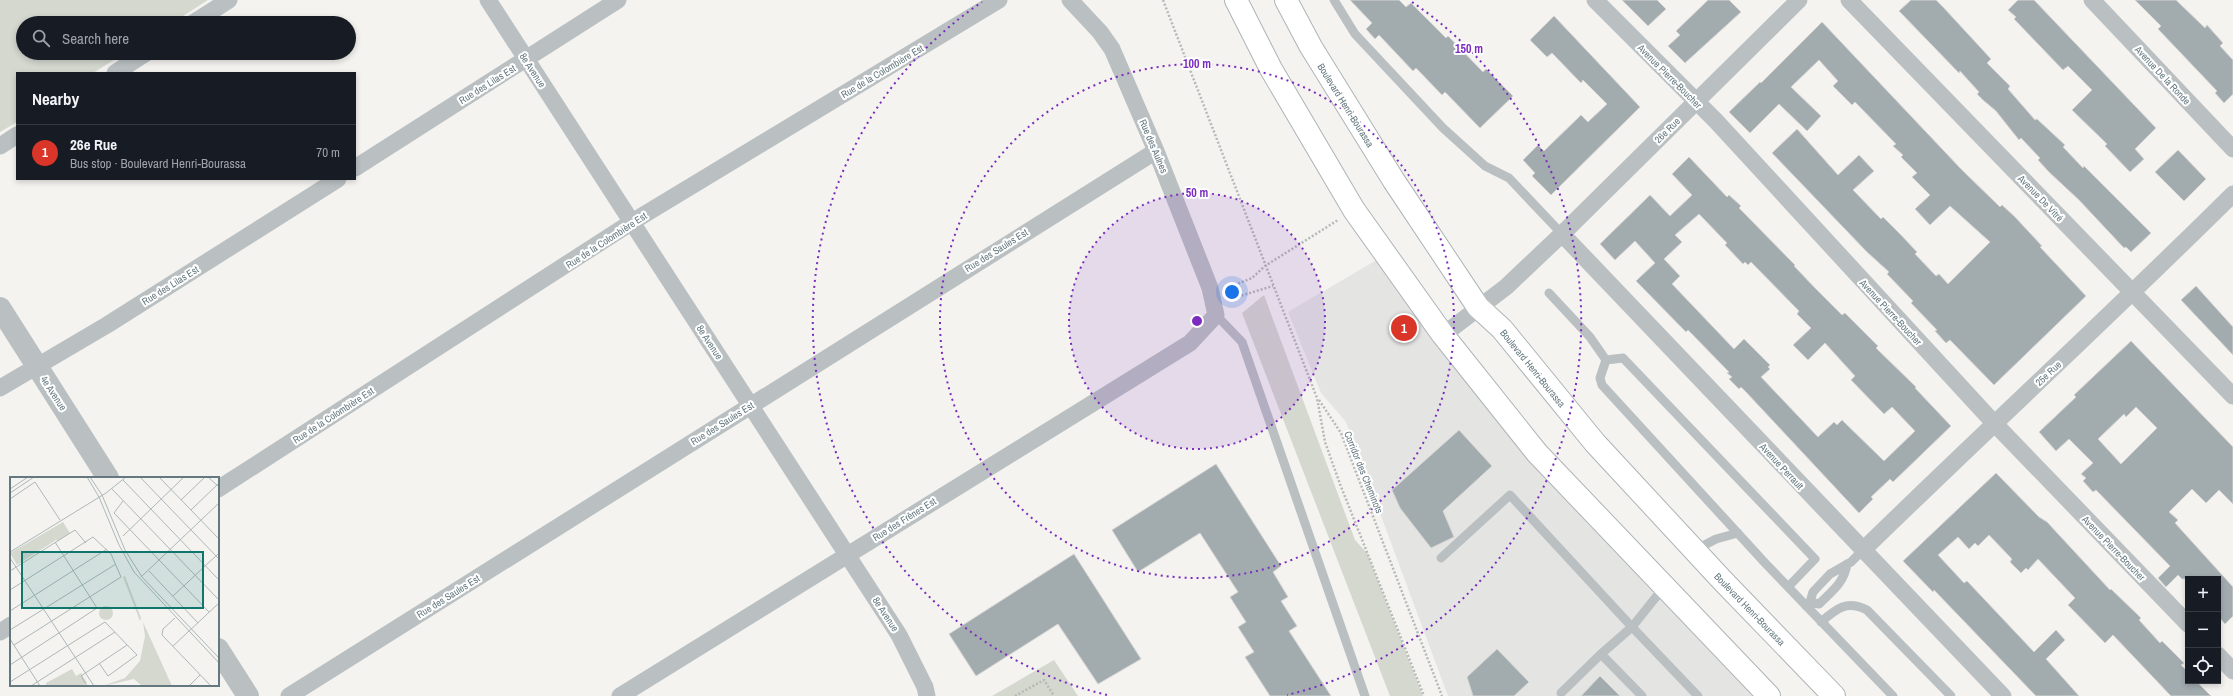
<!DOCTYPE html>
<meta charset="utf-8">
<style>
body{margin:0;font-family:"Archivo Narrow",sans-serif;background:#242831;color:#f1f3f6}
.controls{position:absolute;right:12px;bottom:12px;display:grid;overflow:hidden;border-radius:0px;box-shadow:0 2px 6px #0003}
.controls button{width:36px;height:36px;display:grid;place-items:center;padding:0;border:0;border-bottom:1px solid #363941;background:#171b24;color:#f1f3f6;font:20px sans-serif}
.you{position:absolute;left:1232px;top:292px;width:14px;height:14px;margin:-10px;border:3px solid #fff;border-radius:50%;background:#1a73e8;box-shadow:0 0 0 6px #1a73e833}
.badge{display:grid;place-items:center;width:26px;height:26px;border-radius:50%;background:#da3529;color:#fff;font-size:13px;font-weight:700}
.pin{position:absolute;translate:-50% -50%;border:2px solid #fff;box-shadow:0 1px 4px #0006}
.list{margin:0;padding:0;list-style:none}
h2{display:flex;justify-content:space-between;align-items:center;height:52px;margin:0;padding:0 16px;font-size:17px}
h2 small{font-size:13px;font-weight:400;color:#9ea1a6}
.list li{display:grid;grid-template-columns:26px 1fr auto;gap:12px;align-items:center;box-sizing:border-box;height:56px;padding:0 16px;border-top:1px solid #363941}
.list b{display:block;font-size:15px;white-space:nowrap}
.list p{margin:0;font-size:13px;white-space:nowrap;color:#9ea1a6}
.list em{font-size:13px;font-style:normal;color:#9ea1a6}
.icon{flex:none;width:22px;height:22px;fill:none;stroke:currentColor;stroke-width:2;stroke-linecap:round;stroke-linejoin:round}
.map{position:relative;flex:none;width:2233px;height:696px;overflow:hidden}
.search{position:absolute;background:#171b24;box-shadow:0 2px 6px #0003;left:16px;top:16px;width:340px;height:44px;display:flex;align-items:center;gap:10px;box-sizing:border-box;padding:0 14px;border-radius:22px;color:#9ea1a6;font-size:15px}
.panel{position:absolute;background:#171b24;box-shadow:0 2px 6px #0003;left:16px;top:72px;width:340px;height:108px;border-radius:0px}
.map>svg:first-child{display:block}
</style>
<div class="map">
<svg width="2233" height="696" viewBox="0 0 2233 696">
<rect width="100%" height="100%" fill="#f4f3f0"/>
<!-- built -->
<path fill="#e4e5e3" d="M1385,255L1425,312L1769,696H1448L1346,422L1321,393L1288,312Z"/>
<!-- green -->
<path fill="#d4d8cf" d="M0,0H208L172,23H23V53H125L93,73H17V122L0,132Z
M1264,295L1355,540L1367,553L1423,696H1390L1242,313Z
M1054,660L1078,696H992Z"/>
<!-- building -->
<path fill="#a2acaf" stroke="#d5d4d3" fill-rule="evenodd" d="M1350,0H1399L1406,7L1411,3L1446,38L1448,36L1483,72L1486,69L1513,96L1480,128L1445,92L1442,95L1416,68L1413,71L1379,35L1375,39L1366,29L1372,23Z
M1622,0H1657L1666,9L1648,26Z
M1708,0H1729L1741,12L1685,63L1668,46L1680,35L1676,31Z
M1911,0H1936L1943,7L1991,59L1987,63L2010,86L2008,89L2035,120L2037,119L2065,145L2063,147L2083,168L2084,166L2151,233L2131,252L2126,247L2124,248L2079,200L2049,172L2038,160L2040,158L2021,138L2019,140L1996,111L1983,100L1977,94L1979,92L1960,71L1959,73L1899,11Z
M2018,0H2034L2156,128L2135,149L2144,159L2130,172L2105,146L2107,144L2072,110L2092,90L2068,66L2063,70L2014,19L2016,17L2008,10Z
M2135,0H2176L2205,28L2207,25L2223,43L2220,46L2233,60V94L2224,103L2215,93L2217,91L2158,29L2161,26Z
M1554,16L1640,107L1551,195L1532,176L1535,173L1523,160L1538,145L1544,151L1581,115L1588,122L1607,104L1583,80L1581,83L1552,53L1547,57L1530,40Z
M1822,22L1961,169L2000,207L2002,205L2015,217L2042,246L2040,247L2086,296L1994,385L1950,340L1946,343L1935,331L1937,330L1911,303L1913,301L1887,274L1889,272L1867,252L1772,153L1797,129L1838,175L1859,155L1874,171L1853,190L1881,219L1883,217L1901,235L1917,252L1915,254L1936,276L1939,274L1948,284L1990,242L1950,206L1930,225L1915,209L1930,195L1912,177L1917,173L1901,157L1903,155L1893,146L1896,144L1855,102L1852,105L1833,86L1838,81L1819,60L1791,87L1821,116L1807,131L1779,104L1750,133L1729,112L1760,82L1761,83Z
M2178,150L2206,179L2184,201L2155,172Z
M1689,157L1727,197L1729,195L1741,206L1739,208L1795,265L1794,266L1815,288L1842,315L1845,313L1878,346L1876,348L1916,387L1915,388L1951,426L1893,482L1890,479L1871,497L1873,499L1859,513L1746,392L1741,387L1739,389L1729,379L1732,377L1727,373L1729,372L1688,330L1686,332L1636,281L1655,263L1635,241L1615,260L1600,244L1650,195L1670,216L1692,195L1672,174ZM1699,214L1727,243L1725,245L1743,264L1745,262L1748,265L1751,262L1799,311L1797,314L1811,328L1793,345L1808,360L1825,343L1855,376L1851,380L1884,414L1892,407L1915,431L1884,461L1842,420L1837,425L1834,422L1818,437L1761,377L1770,369L1768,367L1770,365L1744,339L1734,349L1672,284L1680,276L1664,259L1682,242L1675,235Z
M2196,286L2233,327V355L2181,300Z
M2131,341L2233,447V504L2219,490L2206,503L2192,489L2169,512L2178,520L2175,523L2233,587V616L2225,624L2218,616V579H2182L2178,575L2166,587L2158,578L2170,566L2096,490L2093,492L2083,481L2086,478L2081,474L2093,463L2069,439L2056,451L2039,432L2076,397L2074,395ZM2136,407L2157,428L2121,464L2098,439L2124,414L2126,417Z
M1459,430L1492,466L1443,511L1454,537L1431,548L1400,508L1392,490Z
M1216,464L1281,566L1273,572L1288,597L1281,601L1297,626L1289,631L1331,696H1270L1245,657L1254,652L1238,627L1246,622L1230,597L1238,592L1200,533L1138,572L1112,530Z
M1996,473L2039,517L2047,522L2110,590L2111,589L2141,618L2139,620L2160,643L2162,641L2184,663L2181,665L2188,672V681H2196L2211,696H2171L2113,635L2105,643L2068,605L2075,598L2038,559L2028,570L2026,568L2021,573L2010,562L2012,559L1989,535L1978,546L1975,543L1969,549L1958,537L1938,555L1964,583L1967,581L2034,652L2056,630L2065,640L2046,659L2079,696H2036L1934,590L1933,592L1903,561Z
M1074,554L1141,659L1098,684L1058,624L976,676L949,634Z
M1497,649L1529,682L1514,696H1473L1467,677Z
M1600,676L1620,696H1581Z"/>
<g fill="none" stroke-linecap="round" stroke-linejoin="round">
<defs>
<path id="secondary" d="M1236,0L1271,69L1354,210L1443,335L1537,453L1769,696
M1286,0L1311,47L1394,181L1478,307L1502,329L1595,443L1722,580L1834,696"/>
</defs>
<!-- secondary casing -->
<use href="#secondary" stroke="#adb4b7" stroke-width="24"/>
<!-- path -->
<path stroke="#b5b9ba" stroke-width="2.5" stroke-dasharray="2 2" stroke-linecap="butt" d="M1163,0L1317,398L1325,442L1340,484L1424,696
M1227,288L1252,278L1265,266L1338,220
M1230,299L1273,286
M1319,400L1341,433L1442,696
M1015,696L1044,680L1054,696"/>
<!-- service -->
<path stroke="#bac0c2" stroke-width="9" d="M1334,0L1355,34L1443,128L1485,166L1509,178L1562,234
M1549,293L1590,337L1606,360L1600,378L1602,385L1766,564L1893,696
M1216,315L1242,342L1365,696
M1606,360L1623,358L1815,559L1788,587
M1695,550L1716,539L1738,533
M1441,558L1510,495L1632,627L1664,587
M1810,602L1819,604C1832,591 1844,583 1847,564
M1806,606L1810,602L1813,592L1830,574L1851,562L1862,551
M1821,622C1837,608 1847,600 1867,610L1951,696
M1601,654L1642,696
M1561,693L1601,654L1632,627L1698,696"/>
<!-- minor -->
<path stroke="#bac0c2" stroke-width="17" d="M488,0L899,635L925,687L927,696
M1595,0L1716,121L1994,423L2188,624
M1849,0L2233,396
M2092,0L2233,149
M193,23L229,0
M115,73L146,53
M0,146L17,135
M355,168L618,0
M1562,234L2003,696
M1443,335L1506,287L1562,234L1799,0
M0,388L107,325L338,179
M218,489L632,222L999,0
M1862,551C1985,431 2111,315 2233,194
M0,632L11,625
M2218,655L2233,671
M289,696L1156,151
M620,696L1190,343L1216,315L1210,288L1156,151L1112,49L1100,32L1070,0"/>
<!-- tertiary -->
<path stroke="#bac0c2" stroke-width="22" d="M0,308L108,478
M218,649L248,696"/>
<!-- secondary -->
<use href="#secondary" stroke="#fff" stroke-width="22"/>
</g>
<!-- distance rings -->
<circle cx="1197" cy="321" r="128" fill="#7b2cbf" fill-opacity=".12"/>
<g fill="none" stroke="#7b2cbf" stroke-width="2" stroke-dasharray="2 4">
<circle cx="1197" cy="321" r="128"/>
<circle cx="1197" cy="321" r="257"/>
<path d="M1107 695A385 385 0 0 1 982 2M1412 2A385 385 0 0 1 1287 695"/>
</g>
<g text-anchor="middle" stroke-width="4" stroke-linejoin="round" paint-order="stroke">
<!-- street labels -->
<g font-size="10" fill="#64787f" stroke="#fff">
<text transform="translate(533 70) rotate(57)" y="4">8e Avenue</text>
<text transform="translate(882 71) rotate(-31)" y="4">Rue de la Colombière Est</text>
<text transform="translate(2163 75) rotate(47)" y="4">Avenue De la Ronde</text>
<text transform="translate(1670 76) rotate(45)" y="4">Avenue Pierre-Boucher</text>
<text transform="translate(487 84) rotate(-32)" y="4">Rue des Lilas Est</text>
<text transform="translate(1346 105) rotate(58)" y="4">Boulevard Henri-Bourassa</text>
<text transform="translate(1667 130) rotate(-45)" y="4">26e Rue</text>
<text transform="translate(1154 146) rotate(67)" y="4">Rue des Aulnes</text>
<text transform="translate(2041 198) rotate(46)" y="4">Avenue De Vitré</text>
<text transform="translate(606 240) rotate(-33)" y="4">Rue de la Colombière Est</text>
<text transform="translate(996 250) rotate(-32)" y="4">Rue des Saules Est</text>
<text transform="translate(170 285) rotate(-32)" y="4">Rue des Lilas Est</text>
<text transform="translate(1891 312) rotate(47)" y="4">Avenue Pierre-Boucher</text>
<text transform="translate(710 342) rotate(57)" y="4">8e Avenue</text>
<text transform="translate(1533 368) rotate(51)" y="4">Boulevard Henri-Bourassa</text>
<text transform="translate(2048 373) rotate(-43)" y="4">25e Rue</text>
<text transform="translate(54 393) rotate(57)" y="4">4e Avenue</text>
<text transform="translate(333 415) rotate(-33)" y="4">Rue de la Colombière Est</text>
<text transform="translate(722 423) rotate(-32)" y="4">Rue des Saules Est</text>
<text transform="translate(1782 466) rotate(47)" y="4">Avenue Perrault</text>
<text transform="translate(1364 472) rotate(68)" y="4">Corridor des Cheminots</text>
<text transform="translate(904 519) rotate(-32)" y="4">Rue des Frênes Est</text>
<text transform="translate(2114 548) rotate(46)" y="4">Avenue Pierre-Boucher</text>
<text transform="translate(448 596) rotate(-32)" y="4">Rue des Saules Est</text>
<text transform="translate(1750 609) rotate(46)" y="4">Boulevard Henri-Bourassa</text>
<text transform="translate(886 614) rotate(57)" y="4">8e Avenue</text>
</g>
</g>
<!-- overview -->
<g transform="translate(10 477)">
<rect width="209" height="209" fill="#f4f3f0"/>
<path d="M53,45L60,56L47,64L43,58L46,63L7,88L0,76ZM115,99L131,141L130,144L113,100ZM89 136a7 7 0 1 1 14 0a7 7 0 1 1-14 0ZM133,145L162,209H132L124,202L93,209L115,201L130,184L135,159ZM62,192L66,199L71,196L77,206L72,209H36V206Z" fill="#d4d8cf"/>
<path fill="none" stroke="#adb7b9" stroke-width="1" d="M77,0L89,20L109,68L124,95L209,186M80,0L92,18L115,73L132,100L209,181M130,0L209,82M149,0L209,62M198,0L209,10M113,3L209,103M0,12L18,0M102,12L209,123M0,16L24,0M0,22L25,5L50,43M171,23L195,0M113,24L104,36L199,135M181,33L209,6M113,59L174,0M0,75L96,16L116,0M0,81L84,209M0,94L65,53L76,66M139,94L188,146M131,100L209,26M0,113L83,60L101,77L111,100L4,168M163,119L209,76M0,134L97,72M165,141L153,152L152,158L201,209M0,153L106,87M0,162L30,209M163,169L209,126M0,188L87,131L45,65M0,205L95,145L127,178L98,199L89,186M21,209L105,155M77,209L71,199L117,168M179,209L190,198"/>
<path fill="#0f766e" fill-opacity="0.15" stroke="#0f766e" stroke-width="2" d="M12,75H193V131H12Z"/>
<rect width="209" height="209" fill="none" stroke="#64787f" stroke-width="2"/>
</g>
<circle cx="1197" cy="321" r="6" fill="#7b2cbf" stroke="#fff" stroke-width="2"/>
<g font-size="12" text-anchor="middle" font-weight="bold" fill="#7b2cbf" stroke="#fff" stroke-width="4" stroke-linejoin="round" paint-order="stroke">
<text x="1469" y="53">150 m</text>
<text x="1197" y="68">100 m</text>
<text x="1197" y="197">50 m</text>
</g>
</svg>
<div class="controls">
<button>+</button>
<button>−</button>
<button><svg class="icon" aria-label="locate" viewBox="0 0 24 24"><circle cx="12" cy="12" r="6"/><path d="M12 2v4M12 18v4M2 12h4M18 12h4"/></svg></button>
</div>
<div class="you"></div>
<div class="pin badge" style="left:1404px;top:328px">1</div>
<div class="search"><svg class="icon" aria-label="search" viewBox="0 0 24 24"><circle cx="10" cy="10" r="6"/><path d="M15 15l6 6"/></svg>Search here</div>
<section class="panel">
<h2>Nearby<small></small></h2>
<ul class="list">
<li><span class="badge">1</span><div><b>26e Rue</b><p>Bus stop · Boulevard Henri-Bourassa</p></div><em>70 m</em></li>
</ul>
</section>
</div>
